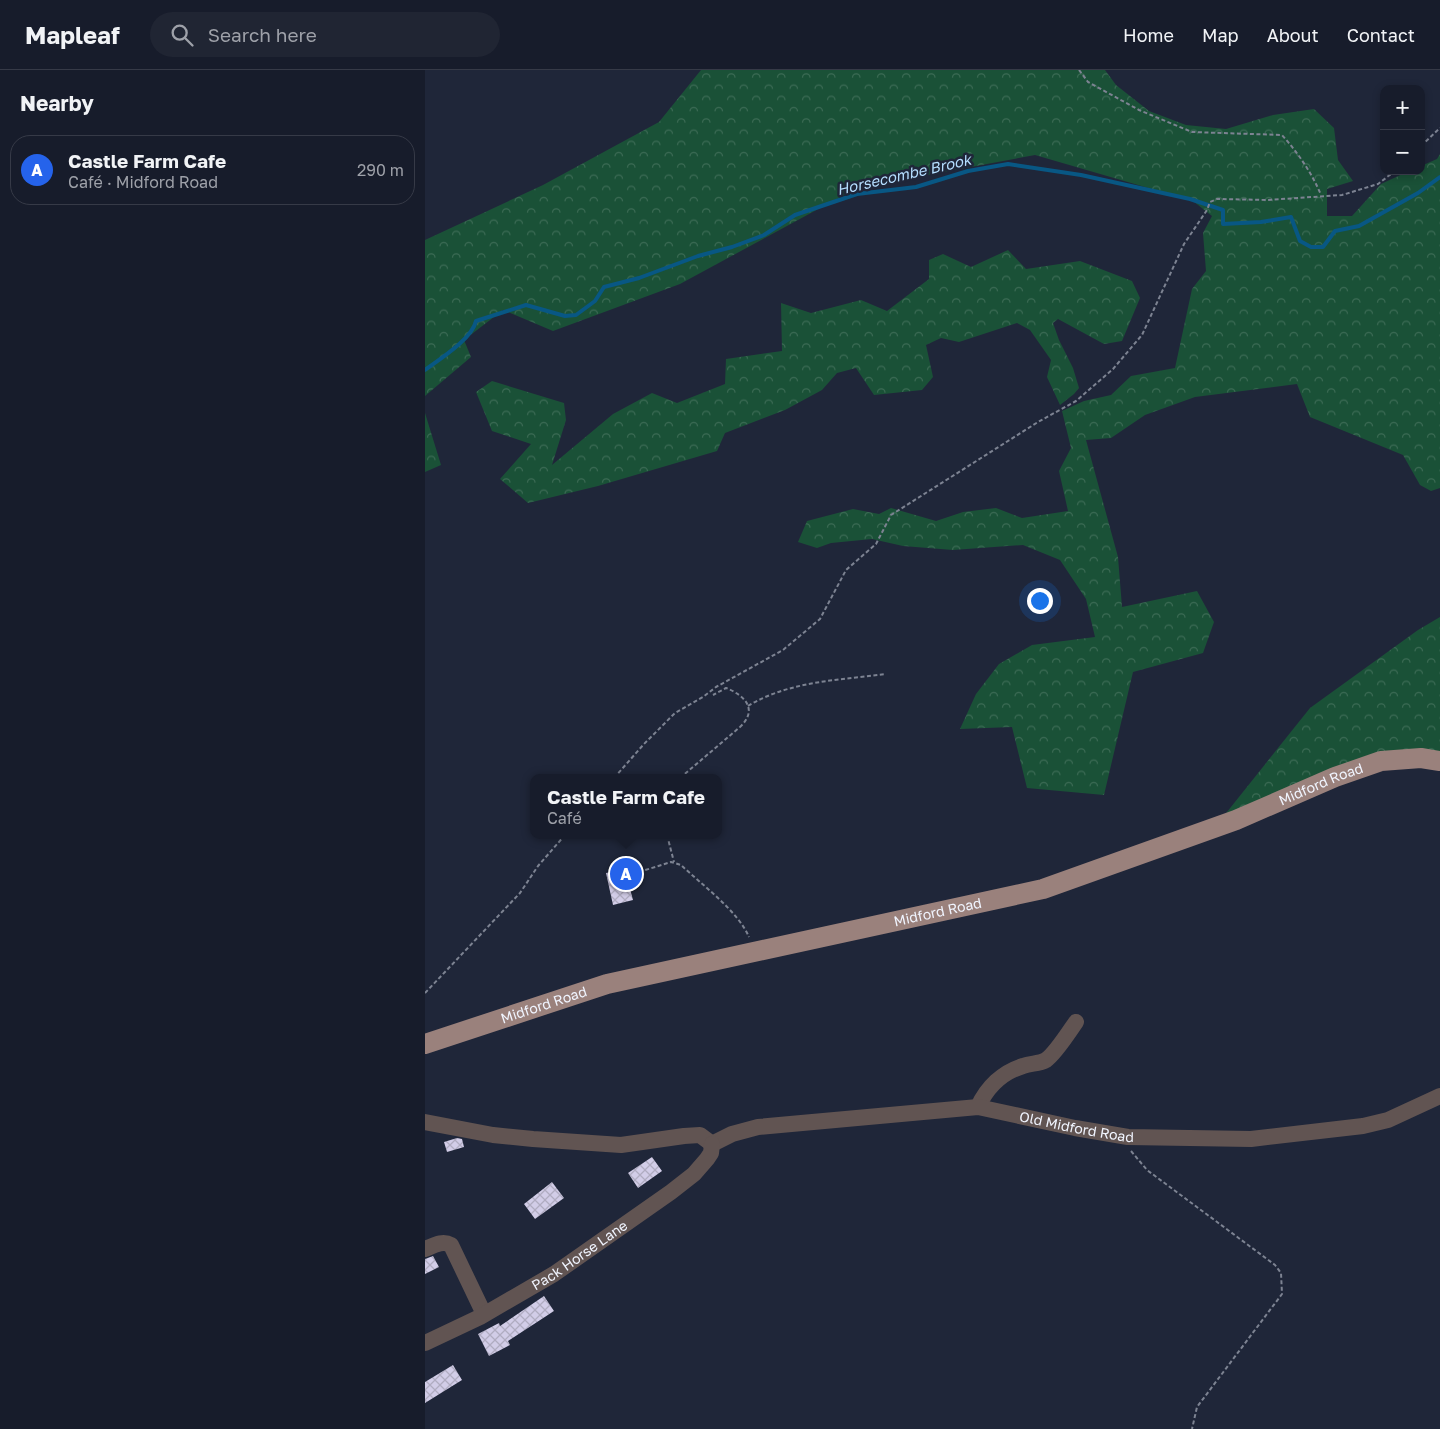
<!DOCTYPE html>
<meta charset="utf-8">
<style>
body{margin:0;font-family:"Golos Text",sans-serif;background:#202533;color:#f1f3f6}
.controls{position:absolute;right:15px;top:15px;display:grid;overflow:hidden;border-radius:10px;box-shadow:0 2px 8px #0003}
.controls button{width:45px;height:45px;display:grid;place-items:center;padding:0;border:0;border-bottom:1px solid #363a47;background:#171c2b;color:#f1f3f6;font:25px sans-serif}
.you{position:absolute;left:614px;top:530px;width:18px;height:18px;margin:-12px;border:4px solid #fff;border-radius:50%;background:#1a73e8;box-shadow:0 0 0 8px #1a73e833}
.badge{display:grid;place-items:center;width:32px;height:32px;border-radius:50%;background:#2563eb;color:#fff;font-size:16px;font-weight:700}
.pin{position:absolute;translate:-50% -50%;border:2px solid #fff;box-shadow:0 1px 5px #0006}
.popup{position:absolute;left:105px;top:704px;width:192px;height:65px;box-sizing:border-box;display:grid;place-content:center;border-radius:10px;background:#171c2b;filter:drop-shadow(0 1px 4px #0005);font-size:16px;white-space:nowrap;color:#9ea1a9}
.popup b{font-size:19px;color:#f1f3f6}
.popup::after{content:'';position:absolute;left:50%;top:100%;margin-left:-10px;border:10px solid transparent;border-top-color:#171c2b}
.list{margin:0;padding:0;list-style:none}
h2{display:flex;justify-content:space-between;align-items:center;height:65px;margin:0;padding:0 20px;font-size:21px}
h2 small{font-size:16px;font-weight:400;color:#9ea1a9}
.list li{display:grid;grid-template-columns:32px 1fr auto;gap:15px;align-items:center;box-sizing:border-box;height:70px;margin:0 10px 10px;padding:0 10px;border:1px solid #363a47;border-radius:20px}
.list b{display:block;font-size:19px;white-space:nowrap}
.list p{margin:0;font-size:16px;white-space:nowrap;color:#9ea1a9}
.list em{font-size:16px;font-style:normal;color:#9ea1a9}
.icon{flex:none;width:28px;height:28px;fill:none;stroke:currentColor;stroke-width:2;stroke-linecap:round;stroke-linejoin:round}
.map{position:relative;flex:none;width:1015px;height:1359px;overflow:hidden}
header{display:flex;align-items:center;gap:30px;box-sizing:border-box;height:70px;padding:0 25px;background:#171c2b;border-bottom:1px solid #363a47}
header strong{font-size:24px}
nav{display:flex;gap:28px;margin-inline-start:auto;font-size:18px}
.search{width:350px;height:45px;background:#202533;display:flex;align-items:center;gap:12px;box-sizing:border-box;padding:0 18px;border-radius:28px;color:#9ea1a9;font-size:19px}
main{display:flex}
aside{flex:1;background:#171c2b}
.map>svg:first-child{display:block}
</style>
<header>
<strong>Mapleaf</strong>
<div class="search"><svg class="icon" aria-label="search" viewBox="0 0 24 24"><circle cx="10" cy="10" r="6"/><path d="M15 15l6 6"/></svg>Search here</div>
<nav><a>Home</a><a>Map</a><a>About</a><a>Contact</a></nav>
</header>
<main>
<aside>
<h2>Nearby<small></small></h2>
<ul class="list">
<li><span class="badge">A</span><div><b>Castle Farm Cafe</b><p>Café · Midford Road</p></div><em>290 m</em></li>
</ul>
</aside>
<div class="map">
<svg width="1015" height="1359" viewBox="0 0 1015 1359">
<defs>
<pattern id="forest-crowns" width="20" height="18" patternUnits="userSpaceOnUse" patternTransform="scale(1.25)"><rect width="20" height="18" fill="#1a5137"/><path d="M2 6a3 3 0 1 1 6 0M12 15a3 3 0 1 1 6 0" fill="none" stroke="#3c6b55"/></pattern>
<pattern id="building-cross-hatch" width="8" height="8" patternUnits="userSpaceOnUse" patternTransform="scale(1.25)"><rect width="8" height="8" fill="#d2cde8"/><path d="M0 0l8 8M0 8l8-8" fill="none" stroke="#b0acc1"/></pattern>
</defs>
<rect width="100%" height="100%" fill="#1f2639"/>
<!-- forest -->
<path fill="url(#forest-crowns)" d="M276,0H680L691,15L724,41L761,55L801,59L848,45L889,39L909,58L913,90L928,111L902,119V146H927L956,114L984,101H996V96L1012,89L1015,84V418L1006,421L995,415L978,385L885,347L872,314L770,327L720,345L686,368L661,370L693,487L697,537L772,521L789,552L778,583L708,602L679,725L602,718L587,657L535,659L551,624L574,594L607,575L670,567L661,529L635,490L598,475L528,480L478,476L447,469L406,473L392,478L373,472L382,451L428,439L454,444L466,438L511,451L538,442L571,438L597,448L643,441L634,401L646,378L637,341L659,331L686,325L706,306L750,298L767,219L781,201L778,163L787,146L768,131L610,85L432,118L255,214L128,261L78,240L39,270L46,287L0,326V170L118,115L234,52Z
M583,180L601,199L655,191L707,211L715,228L697,271L679,274L633,249L628,253L634,270L648,298L654,318L649,324L635,335L622,307L626,290L605,260L592,253L534,272L516,268L501,275L508,307L497,320L449,325L431,298L412,303L397,320L360,340L300,363L292,381L173,416L103,433L75,409L106,374L67,361L51,322L67,311L139,333L141,350L127,395L188,344L227,323L252,333L300,314L301,289L357,281L356,233L386,243L436,230L462,241L504,209V190L518,184L546,197Z
M0,343L16,395L0,402Z
M1015,547V698L977,694L798,747L885,638L993,560Z"/>
<g fill="none" stroke-linecap="round" stroke-linejoin="round">
<!-- stream -->
<path stroke="#085784" stroke-width="4" d="M0,300C15,289 47,269 51,251L101,235L140,246L151,245L170,231L179,217L214,208L273,186L307,177L339,165L370,145L432,124L491,117L543,101L583,94L656,105L765,129L798,140V154L836,152L866,147L875,171L886,177H898L910,161L934,156L993,123L1015,107"/>
</g>
<!-- building -->
<path fill="url(#building-cross-hatch)" d="M207,797L211,814L204,815L208,830L188,835L181,803Z
M32,1068L37,1069L39,1077L22,1082L19,1072Z
M227,1087L237,1101L213,1118L203,1103Z
M127,1112L139,1128L110,1149L99,1134Z
M8,1186L14,1197L0,1204V1189Z
M119,1226L129,1241L83,1271L85,1275L64,1286L53,1264L74,1253L75,1256Z
M28,1295L37,1310L0,1333V1312Z"/>
<g fill="none" stroke-linecap="round" stroke-linejoin="round">
<!-- path -->
<path stroke="#7d8392" stroke-width="2" stroke-dasharray="4 2.5" stroke-linecap="butt" d="M654,0L663,12L714,40L767,62L857,65C873,83 887,103 896,125
M996,76L1015,58
M323,636C364,611 415,610 461,604
M189,708L219,674L250,643L278,627L291,617L358,580L395,549L421,500L451,474L466,445L613,352L651,331L688,299L717,265L759,174L782,140L785,132L792,129L843,130L917,125L953,114L970,101
M255,708L315,657C333,640 321,626 301,618L288,625
M242,765L249,792
M214,802L246,792L256,795C277,815 313,841 324,867
M0,923L95,823L113,796L140,765
M706,1081L722,1100L850,1195L856,1203L857,1224L772,1337L767,1359"/>
<!-- minor -->
<g stroke="#615452" stroke-width="16">
<path d="M553,1037C562,1017 578,1002 598,996C606,993 614,994 621,990C630,984 644,962 651,952"/>
<path d="M0,1052L68,1065L108,1069L196,1075L259,1066L275,1065L287,1074"/>
<path id="s1" d="M287,1074L307,1064L333,1057L553,1037L650,1058L703,1067L826,1069L938,1056L963,1050L1015,1026"/>
<path d="M0,1179C8,1176 17,1170 26,1175L59,1244"/>
<path id="s2" d="M0,1273L55,1247L129,1204L246,1122L269,1104L282,1089L286,1083L287,1074"/>
</g>
<!-- major -->
<path stroke="#9a817c" stroke-width="20" id="s3" d="M0,974L182,914L618,819L811,750L910,707L956,691L996,688L1015,691"/>
</g>
<g text-anchor="middle" stroke-width="5" stroke-linejoin="round" paint-order="stroke">
<!-- street labels -->
<g font-size="14" fill="#f0f4fe" stroke="#1f2639">
<text dy="5" stroke="none"><textPath href="#s3" startOffset="935">Midford Road</textPath></text>
<text dy="5" stroke="none"><textPath href="#s3" startOffset="530">Midford Road</textPath></text>
<text dy="5" stroke="none"><textPath href="#s3" startOffset="125">Midford Road</textPath></text>
<text dy="5" stroke="none"><textPath href="#s1" startOffset="371">Old Midford Road</textPath></text>
<text dy="5" stroke="none"><textPath href="#s2" startOffset="178">Pack Horse Lane</textPath></text>
</g>
<!-- water labels -->
<g font-size="15" font-style="italic" fill="#b5deff" stroke="#1f2639">
<text transform="translate(479 105) rotate(-13)" y="5">Horsecombe Brook</text>
</g>
</g>
</svg>
<div class="controls">
<button>+</button>
<button>−</button>
</div>
<div class="you"></div>
<div class="pin badge" style="left:201px;top:804px">A</div>
<div class="popup"><b>Castle Farm Cafe</b>Café</div>
</div>
</main>
